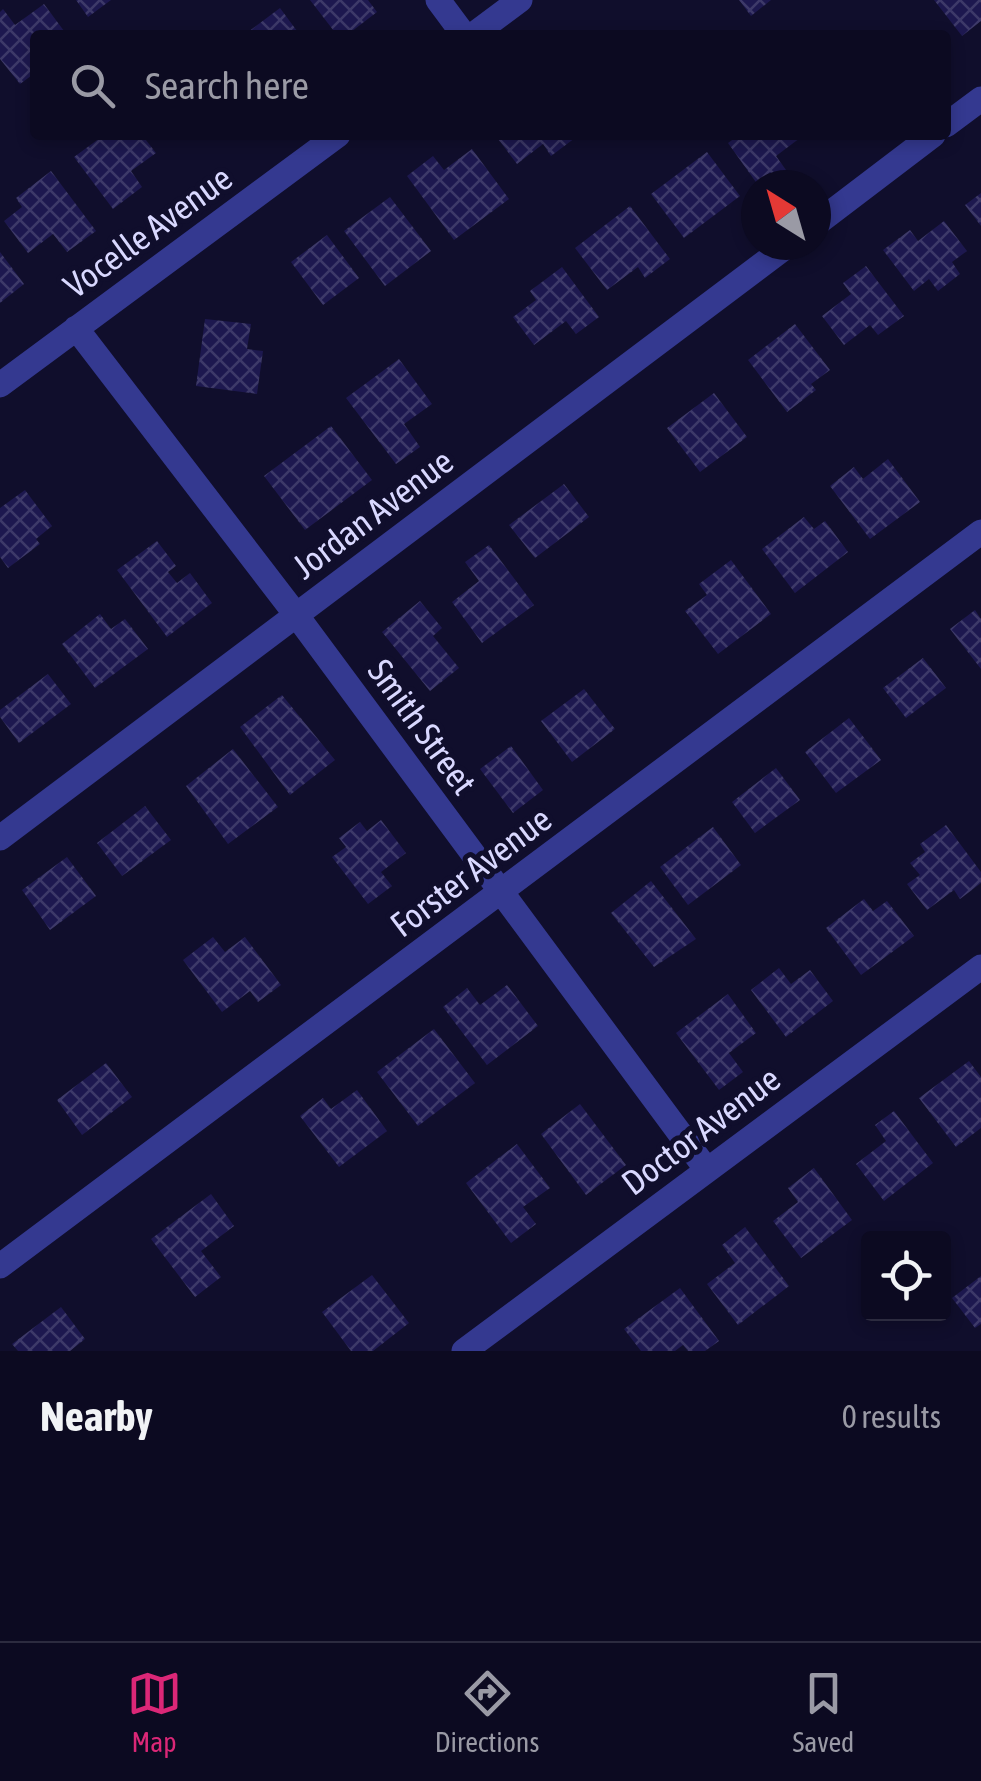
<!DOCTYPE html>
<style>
body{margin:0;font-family:"Asap Condensed",sans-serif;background:#1a182e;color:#f1f3f6}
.controls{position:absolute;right:30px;bottom:30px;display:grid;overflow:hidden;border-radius:10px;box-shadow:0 5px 15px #0003}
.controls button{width:90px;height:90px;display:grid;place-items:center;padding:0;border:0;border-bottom:2px solid #2c2b3f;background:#0c0a21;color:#f1f3f6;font:50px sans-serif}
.compass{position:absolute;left:741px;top:170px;width:90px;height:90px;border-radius:50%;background:#0c0a21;box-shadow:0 5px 15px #0003;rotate:323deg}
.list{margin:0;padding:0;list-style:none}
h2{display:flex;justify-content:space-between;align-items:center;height:130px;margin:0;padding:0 40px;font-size:42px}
h2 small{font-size:32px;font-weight:400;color:#9a9aa5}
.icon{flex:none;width:55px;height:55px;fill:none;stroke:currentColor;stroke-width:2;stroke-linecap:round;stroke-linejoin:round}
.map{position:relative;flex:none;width:981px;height:1351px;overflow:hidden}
.search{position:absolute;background:#0c0a21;box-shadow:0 5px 15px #0003;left:30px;right:30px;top:30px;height:110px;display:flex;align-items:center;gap:25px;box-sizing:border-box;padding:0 35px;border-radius:10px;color:#9a9aa5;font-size:38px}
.sheet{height:290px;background:#0c0a21}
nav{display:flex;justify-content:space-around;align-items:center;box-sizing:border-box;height:140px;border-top:2px solid #2c2b3f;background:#0c0a21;font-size:28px;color:#9a9aa5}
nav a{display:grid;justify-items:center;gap:5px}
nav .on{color:#db2777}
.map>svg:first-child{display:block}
</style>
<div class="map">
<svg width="981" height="1351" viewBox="0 0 981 1351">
<defs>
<pattern id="building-cross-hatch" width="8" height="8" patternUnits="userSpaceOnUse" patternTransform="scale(2.5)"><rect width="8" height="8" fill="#1d184f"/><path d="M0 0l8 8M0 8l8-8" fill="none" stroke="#3d3969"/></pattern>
</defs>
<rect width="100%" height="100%" fill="#100e2c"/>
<!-- building -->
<path fill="url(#building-cross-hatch)" d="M76,0H111L88,17Z
M310,0H368L377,12L347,35H337Z
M739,0H771L751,16Z
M934,0H981V21L962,36Z
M44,4L67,35H35V73L20,84L0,59V12L3,9L15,25Z
M280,8L300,35H244Z
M104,135H142L156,153L131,171L142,187L113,209L74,157Z
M495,135H572L575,138L551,156L543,144L517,164Z
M739,135H804L776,156L791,177L779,185H758L728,143Z
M472,149L509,199L454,240L407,176L433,156L444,170Z
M707,152L740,196L684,238L651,194Z
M51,171L96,231L67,252L53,234L28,253L4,221L22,207L16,198Z
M981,193V226L965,205Z
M390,197L431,251L385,286L344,231Z
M630,206L670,259L645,278L638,267L607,290L575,248Z
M944,221L967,251L952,262L960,274L938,291L929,279L914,291L883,250L910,230L918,241Z
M327,235L359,278L323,305L291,262Z
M0,252L24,284L0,303Z
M866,266L904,316L878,335L870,325L844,345L822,316L851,294L843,283Z
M562,267L599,317L576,334L566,321L534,345L513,317L536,300L530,291Z
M205,319L251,324L247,349L263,351L257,394L196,386Z
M795,324L830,370L811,384L816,390L787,412L748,360Z
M399,359L432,404L404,424L420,447L396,464L346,398Z
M714,393L747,437L700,472L667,428Z
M331,426L372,480L305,530L264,476Z
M888,459L920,502L870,539L830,486L854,467L863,479Z
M564,484L589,517L535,558L509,525Z
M25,490L52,526L36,539L40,544L8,568L0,557V508Z
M804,517L814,529L825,521L848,552L795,593L762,549Z
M157,541L176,566L168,572L177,583L190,573L212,603L167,637L117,570Z
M489,545L534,605L482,643L452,602L479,581L465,562Z
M731,560L771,614L718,654L685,611L707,595L699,584Z
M420,601L442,628L433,636L459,668L430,691L382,632Z
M975,610L981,619V669L950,629Z
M100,614L111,629L125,619L148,649L95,688L62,644Z
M923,658L946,688L906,718L883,688Z
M48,674L71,704L19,743L0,717V710Z
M584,689L615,729L572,762L541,721Z
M282,695L335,760L290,795L240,727Z
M849,718L881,760L836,793L805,752Z
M511,746L543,790L513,813L480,769Z
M233,749L278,807L228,844L186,786Z
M776,768L800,800L755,833L732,802Z
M145,806L171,840L122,876L97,843Z
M381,820L406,853L381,872L392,886L368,904L332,857L346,847L339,838L360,822L367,831Z
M946,825L981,872V883L960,899L954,890L927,910L907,884L920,875L910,863L925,852L920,844Z
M713,827L741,865L688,905L660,867Z
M67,857L96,896L50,930L22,890Z
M651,881L696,939L654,967L611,913Z
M864,899L873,911L887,901L914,936L861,975L826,928Z
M213,937L225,952L245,937L281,985L258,1002L250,991L222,1012L183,960Z
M779,968L791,984L810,970L833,1001L786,1037L751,990Z
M507,985L538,1026L487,1065L443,1007L467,988L480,1005Z
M728,994L756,1033L729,1053L743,1072L719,1090L676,1033Z
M434,1029L475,1083L418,1126L377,1072Z
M969,1061L981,1077V1128L956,1147L919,1098Z
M106,1063L132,1097L82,1135L57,1100Z
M357,1090L387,1131L339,1167L300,1116L323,1098L331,1109Z
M580,1104L626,1165L586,1195L541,1134Z
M894,1111L933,1163L884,1201L856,1164L886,1141L875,1125Z
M517,1144L550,1188L523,1207L536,1224L511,1243L466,1183Z
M814,1168L852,1220L801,1258L773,1221L798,1202L788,1188Z
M211,1194L234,1226L201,1251L221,1277L195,1297L151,1239Z
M745,1227L789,1286L738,1325L707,1284L735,1263L722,1245Z
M372,1275L409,1323L373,1351H351L322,1312Z
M981,1276V1324L975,1328L952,1298Z
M680,1288L719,1341L705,1351H688L683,1345L675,1351H641L624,1329Z
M61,1307L85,1339L70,1351H18L12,1344Z"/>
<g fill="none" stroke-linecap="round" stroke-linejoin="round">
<!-- minor -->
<path stroke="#343990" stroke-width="25" d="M438,0L464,35
M473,35L520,0
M946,125L981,99
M816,224L933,135
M76,328L297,616L707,1170
M0,385L338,135
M0,838L788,245
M0,1266L981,532
M464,1351L981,967"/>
</g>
<g text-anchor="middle" stroke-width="10" stroke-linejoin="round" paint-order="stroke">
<!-- street labels -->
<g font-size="35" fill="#d9d8ff" stroke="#100e2c">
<text transform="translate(148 232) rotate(-36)" y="12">Vocelle Avenue</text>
<text transform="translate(373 514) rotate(-37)" y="12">Jordan Avenue</text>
<text transform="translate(422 727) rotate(54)" y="12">Smith Street</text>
<text transform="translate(471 872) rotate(-37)" y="12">Forster Avenue</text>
<text transform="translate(701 1131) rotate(-37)" y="12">Doctor Avenue</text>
</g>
</g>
</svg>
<div class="controls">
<button><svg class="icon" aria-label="locate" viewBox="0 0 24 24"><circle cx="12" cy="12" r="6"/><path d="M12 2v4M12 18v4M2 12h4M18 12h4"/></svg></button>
</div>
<svg class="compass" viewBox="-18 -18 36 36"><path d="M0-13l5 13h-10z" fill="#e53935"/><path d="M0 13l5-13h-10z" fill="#9a9aa5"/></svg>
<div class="search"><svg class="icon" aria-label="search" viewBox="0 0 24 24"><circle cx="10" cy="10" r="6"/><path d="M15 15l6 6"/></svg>Search here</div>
</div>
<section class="sheet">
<h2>Nearby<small>0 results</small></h2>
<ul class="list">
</ul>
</section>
<nav>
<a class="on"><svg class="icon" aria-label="map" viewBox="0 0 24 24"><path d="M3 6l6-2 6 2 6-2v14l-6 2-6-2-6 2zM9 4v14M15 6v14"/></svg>Map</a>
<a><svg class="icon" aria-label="directions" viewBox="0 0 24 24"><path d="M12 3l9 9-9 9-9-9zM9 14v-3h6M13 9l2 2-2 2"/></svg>Directions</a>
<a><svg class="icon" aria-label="saved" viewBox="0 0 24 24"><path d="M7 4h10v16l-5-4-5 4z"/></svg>Saved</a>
</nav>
